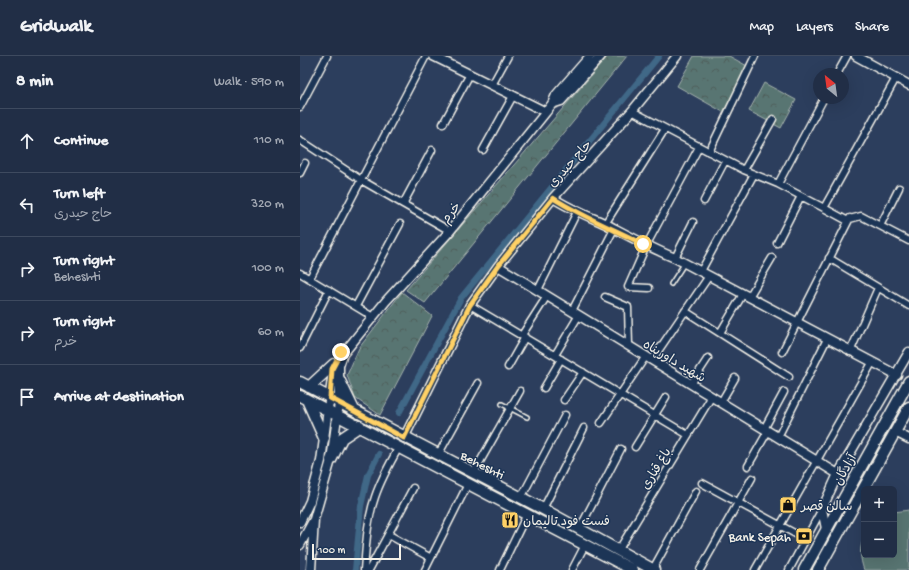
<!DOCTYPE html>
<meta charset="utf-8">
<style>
body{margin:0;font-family:"Gochi Hand","Playpen Sans Arabic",sans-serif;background:#29364d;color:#f1f3f6}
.controls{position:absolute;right:12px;bottom:12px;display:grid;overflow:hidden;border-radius:6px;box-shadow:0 4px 16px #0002}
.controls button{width:36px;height:36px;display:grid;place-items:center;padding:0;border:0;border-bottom:1px solid #3e4a5f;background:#212e46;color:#f1f3f6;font:20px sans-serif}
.compass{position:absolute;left:513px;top:12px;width:36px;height:36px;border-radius:50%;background:#212e46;box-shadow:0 4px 16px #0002;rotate:331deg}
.scale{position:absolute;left:12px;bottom:10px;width:89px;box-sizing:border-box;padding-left:4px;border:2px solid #f4f1e8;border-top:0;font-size:11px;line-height:14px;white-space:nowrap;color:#f4f1e8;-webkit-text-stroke:3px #1d3557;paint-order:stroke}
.stop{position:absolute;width:12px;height:12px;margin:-9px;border:3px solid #ffd166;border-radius:50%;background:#fff}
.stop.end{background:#ffd166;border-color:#fff;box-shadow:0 1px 4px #0008}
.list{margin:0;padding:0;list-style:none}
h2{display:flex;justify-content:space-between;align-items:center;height:52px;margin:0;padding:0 16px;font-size:17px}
h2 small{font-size:13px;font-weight:400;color:#a2a8b3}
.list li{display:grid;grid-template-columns:26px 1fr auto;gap:12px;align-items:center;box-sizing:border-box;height:64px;padding:0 16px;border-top:1px solid #3e4a5f}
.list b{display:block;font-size:15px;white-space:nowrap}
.list p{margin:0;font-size:13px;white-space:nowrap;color:#a2a8b3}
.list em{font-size:13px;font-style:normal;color:#a2a8b3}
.icon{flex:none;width:22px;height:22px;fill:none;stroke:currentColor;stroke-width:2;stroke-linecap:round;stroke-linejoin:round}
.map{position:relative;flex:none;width:609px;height:514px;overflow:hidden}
header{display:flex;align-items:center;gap:24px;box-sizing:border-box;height:56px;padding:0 20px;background:#212e46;border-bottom:1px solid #3e4a5f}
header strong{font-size:19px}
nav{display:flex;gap:22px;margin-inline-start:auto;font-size:14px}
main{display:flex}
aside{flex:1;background:#212e46}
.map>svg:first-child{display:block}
</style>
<header>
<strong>Gridwalk</strong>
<nav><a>Map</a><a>Layers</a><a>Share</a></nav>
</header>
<main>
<aside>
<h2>8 min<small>Walk · 590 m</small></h2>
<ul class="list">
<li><svg class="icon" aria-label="ahead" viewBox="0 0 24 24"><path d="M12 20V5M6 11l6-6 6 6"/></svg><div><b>Continue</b></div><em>110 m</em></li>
<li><svg class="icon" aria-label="left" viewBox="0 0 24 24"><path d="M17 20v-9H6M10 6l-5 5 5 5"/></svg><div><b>Turn left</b><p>حاج حیدری</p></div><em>320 m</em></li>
<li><svg class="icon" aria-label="right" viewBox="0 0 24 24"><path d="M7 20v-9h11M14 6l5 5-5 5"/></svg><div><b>Turn right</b><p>Beheshti</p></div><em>100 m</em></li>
<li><svg class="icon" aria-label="right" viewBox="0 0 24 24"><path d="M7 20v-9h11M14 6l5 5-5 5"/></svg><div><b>Turn right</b><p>خرم</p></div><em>60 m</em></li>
<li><svg class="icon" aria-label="arrive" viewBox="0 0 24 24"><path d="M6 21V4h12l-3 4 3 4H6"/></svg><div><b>Arrive at destination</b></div></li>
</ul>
</aside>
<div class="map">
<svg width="609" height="514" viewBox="0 0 609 514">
<defs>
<pattern id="forest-crowns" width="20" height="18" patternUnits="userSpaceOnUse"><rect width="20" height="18" fill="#587572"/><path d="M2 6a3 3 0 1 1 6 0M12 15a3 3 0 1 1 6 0" fill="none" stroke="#505e5c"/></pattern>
</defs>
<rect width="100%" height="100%" fill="#2c3e5d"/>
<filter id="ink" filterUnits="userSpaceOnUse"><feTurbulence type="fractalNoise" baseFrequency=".025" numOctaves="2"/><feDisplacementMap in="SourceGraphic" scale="8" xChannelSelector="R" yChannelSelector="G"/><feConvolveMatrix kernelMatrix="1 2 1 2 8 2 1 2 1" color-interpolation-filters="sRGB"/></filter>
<g filter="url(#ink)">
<!-- forest -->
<path fill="url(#forest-crowns)" stroke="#a6b3ad" d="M308,0H327L125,247L106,234Z
M394,0H429L449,11L423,56L377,30Z
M464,27L496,44L481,72L449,55Z
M102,236L132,260L80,359L55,342L47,319L59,292Z"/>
<!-- garden -->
<path fill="#587572" stroke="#a6b3ad" d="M609,454V514H564C560,503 559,492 564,482V499H594V456Z"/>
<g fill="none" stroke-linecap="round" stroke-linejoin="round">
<!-- canal -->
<path stroke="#406787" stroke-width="6" d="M99,357L161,242L359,0
M55,514L61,450L68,419L79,398"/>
<defs>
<path id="service" d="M371,228L384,208
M202,348L227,361"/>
<path id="minor" d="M537,18L547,0
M596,22L524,152L546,164L561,160L609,185
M192,29L208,0
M0,51L27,0
M332,55L444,114
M473,63L444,114L478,128L524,152
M143,68L170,18
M0,84L61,124L150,175
M183,94L213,40
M409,96L455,0
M0,117L5,107
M478,128L524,42
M404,145L425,105
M103,148L132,94
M305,168L365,73
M580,170L599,132
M477,187L501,140
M375,202L393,166
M529,202L609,250
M401,215L454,118
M0,217L73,261
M10,222L126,0
M349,232L328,231L346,190L399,91
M238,234L277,156
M305,241L328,251L329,290
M449,241L472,202
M170,249L388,379
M56,250L100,168
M272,255L314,173
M385,255L489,321
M420,277L443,238
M222,279L247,240
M0,292L29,234
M482,296L550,162
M550,296L578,232
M255,299L279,259
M352,304L409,220
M208,311L225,281
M391,328L408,302
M244,332L261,303
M264,344L283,316
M421,346L435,322
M301,367L346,300
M464,373L484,336
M478,381L527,283
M335,391L366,341
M138,399L178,327
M448,410L468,375
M173,418L220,335
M402,427L505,483
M221,442L265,359
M243,453L284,372
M279,474L321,393
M89,479L131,502
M318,495L412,340
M353,513L396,435
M64,514C66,490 67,464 75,441C81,423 90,407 99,391
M69,514L113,432
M125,514L168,428
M200,514L227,458
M272,514L285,489
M400,514L452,422
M455,514L572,307
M489,514L522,453"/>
<path id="tertiary" d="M133,0L246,56
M556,0L609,29
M252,48L261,45L301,0
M253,142C270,153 288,160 306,168C329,180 351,192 375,202L597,319
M198,210L538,418
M595,376L609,383
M104,382L170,249L198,210L253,142L332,55L377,0
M0,466L10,445L21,405L34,308
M526,473L522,453L538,418L609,296
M0,489L13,465
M11,514L14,463L31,404L39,347V310L43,298L86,245L150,175L246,56L252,48L256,39L290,0"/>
<path id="primary" d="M39,323L54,354
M0,326L243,453L354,514
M9,331L34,308
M0,340L333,514
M7,344L24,382
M31,404L42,382L60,370
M504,514L609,325
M518,514L609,351"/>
</defs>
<!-- service casing -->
<use href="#service" stroke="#f4f1e8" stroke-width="6"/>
<!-- minor casing -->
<use href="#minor" stroke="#f4f1e8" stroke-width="9"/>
<!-- tertiary casing -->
<use href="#tertiary" stroke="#f4f1e8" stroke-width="11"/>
<!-- primary casing -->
<use href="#primary" stroke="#f4f1e8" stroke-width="13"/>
<!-- service -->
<use href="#service" stroke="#1d3557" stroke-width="3"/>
<!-- minor -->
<use href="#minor" stroke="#1d3557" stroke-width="6"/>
<!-- tertiary -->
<use href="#tertiary" stroke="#1d3557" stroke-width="8"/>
<!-- primary -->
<use href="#primary" stroke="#1d3557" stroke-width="10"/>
</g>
</g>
<g fill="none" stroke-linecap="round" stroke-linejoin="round" filter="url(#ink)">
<!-- route -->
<path stroke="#ffd166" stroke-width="5" d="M41,296L32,313L30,342L104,382L170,249L198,210L253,142C281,160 313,173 343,188"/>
</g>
<!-- icons -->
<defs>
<symbol id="shop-square" viewBox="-11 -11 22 22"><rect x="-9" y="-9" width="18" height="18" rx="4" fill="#ffd166" stroke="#1d3557"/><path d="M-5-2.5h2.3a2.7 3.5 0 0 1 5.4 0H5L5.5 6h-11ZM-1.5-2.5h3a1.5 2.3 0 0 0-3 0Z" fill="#111"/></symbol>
<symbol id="restaurant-square" viewBox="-11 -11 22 22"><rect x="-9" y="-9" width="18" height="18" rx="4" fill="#ffd166" stroke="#1d3557"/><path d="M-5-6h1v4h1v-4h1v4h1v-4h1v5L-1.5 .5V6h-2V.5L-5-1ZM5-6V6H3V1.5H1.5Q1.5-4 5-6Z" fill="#111"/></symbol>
<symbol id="bank-square" viewBox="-11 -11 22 22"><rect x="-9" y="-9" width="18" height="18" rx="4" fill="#ffd166" stroke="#1d3557"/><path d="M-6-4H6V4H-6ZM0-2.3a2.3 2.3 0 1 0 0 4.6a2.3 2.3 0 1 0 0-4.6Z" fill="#111"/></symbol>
</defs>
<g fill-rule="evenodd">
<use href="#shop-square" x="478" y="439" width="20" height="20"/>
<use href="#restaurant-square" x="200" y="454" width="20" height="20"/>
<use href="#bank-square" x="494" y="470" width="20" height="20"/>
</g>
<g text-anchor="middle" stroke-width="3" stroke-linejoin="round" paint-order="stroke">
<!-- street labels -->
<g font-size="13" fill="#f4f1e8" stroke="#1d3557">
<text transform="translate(269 107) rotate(-48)" y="5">حاج حیدری</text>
<text transform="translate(150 156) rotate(-51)" y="5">خرم</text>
<text transform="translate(375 304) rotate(31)" y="5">شهید داورپناه</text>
<text transform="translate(183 408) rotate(27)" y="5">Beheshti</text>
<text transform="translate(355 412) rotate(-59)" y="5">باغ قناری</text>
<text transform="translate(544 413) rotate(-61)" y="5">آزادگان</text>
</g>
<!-- poi labels -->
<g font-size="13" fill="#f4f1e8" stroke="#1d3557" text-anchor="start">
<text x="501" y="454">سالن قصر</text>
<text x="223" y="469">فست فود تالیمان</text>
<text x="491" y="485" text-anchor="end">Bank Sepah</text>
</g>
</g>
</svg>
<div class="controls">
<button>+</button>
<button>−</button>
</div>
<svg class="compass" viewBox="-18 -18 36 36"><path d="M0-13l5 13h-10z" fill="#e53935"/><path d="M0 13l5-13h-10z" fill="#a2a8b3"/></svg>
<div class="scale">100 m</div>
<div class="stop" style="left:343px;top:188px"></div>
<div class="stop end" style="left:41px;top:296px"></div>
</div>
</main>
